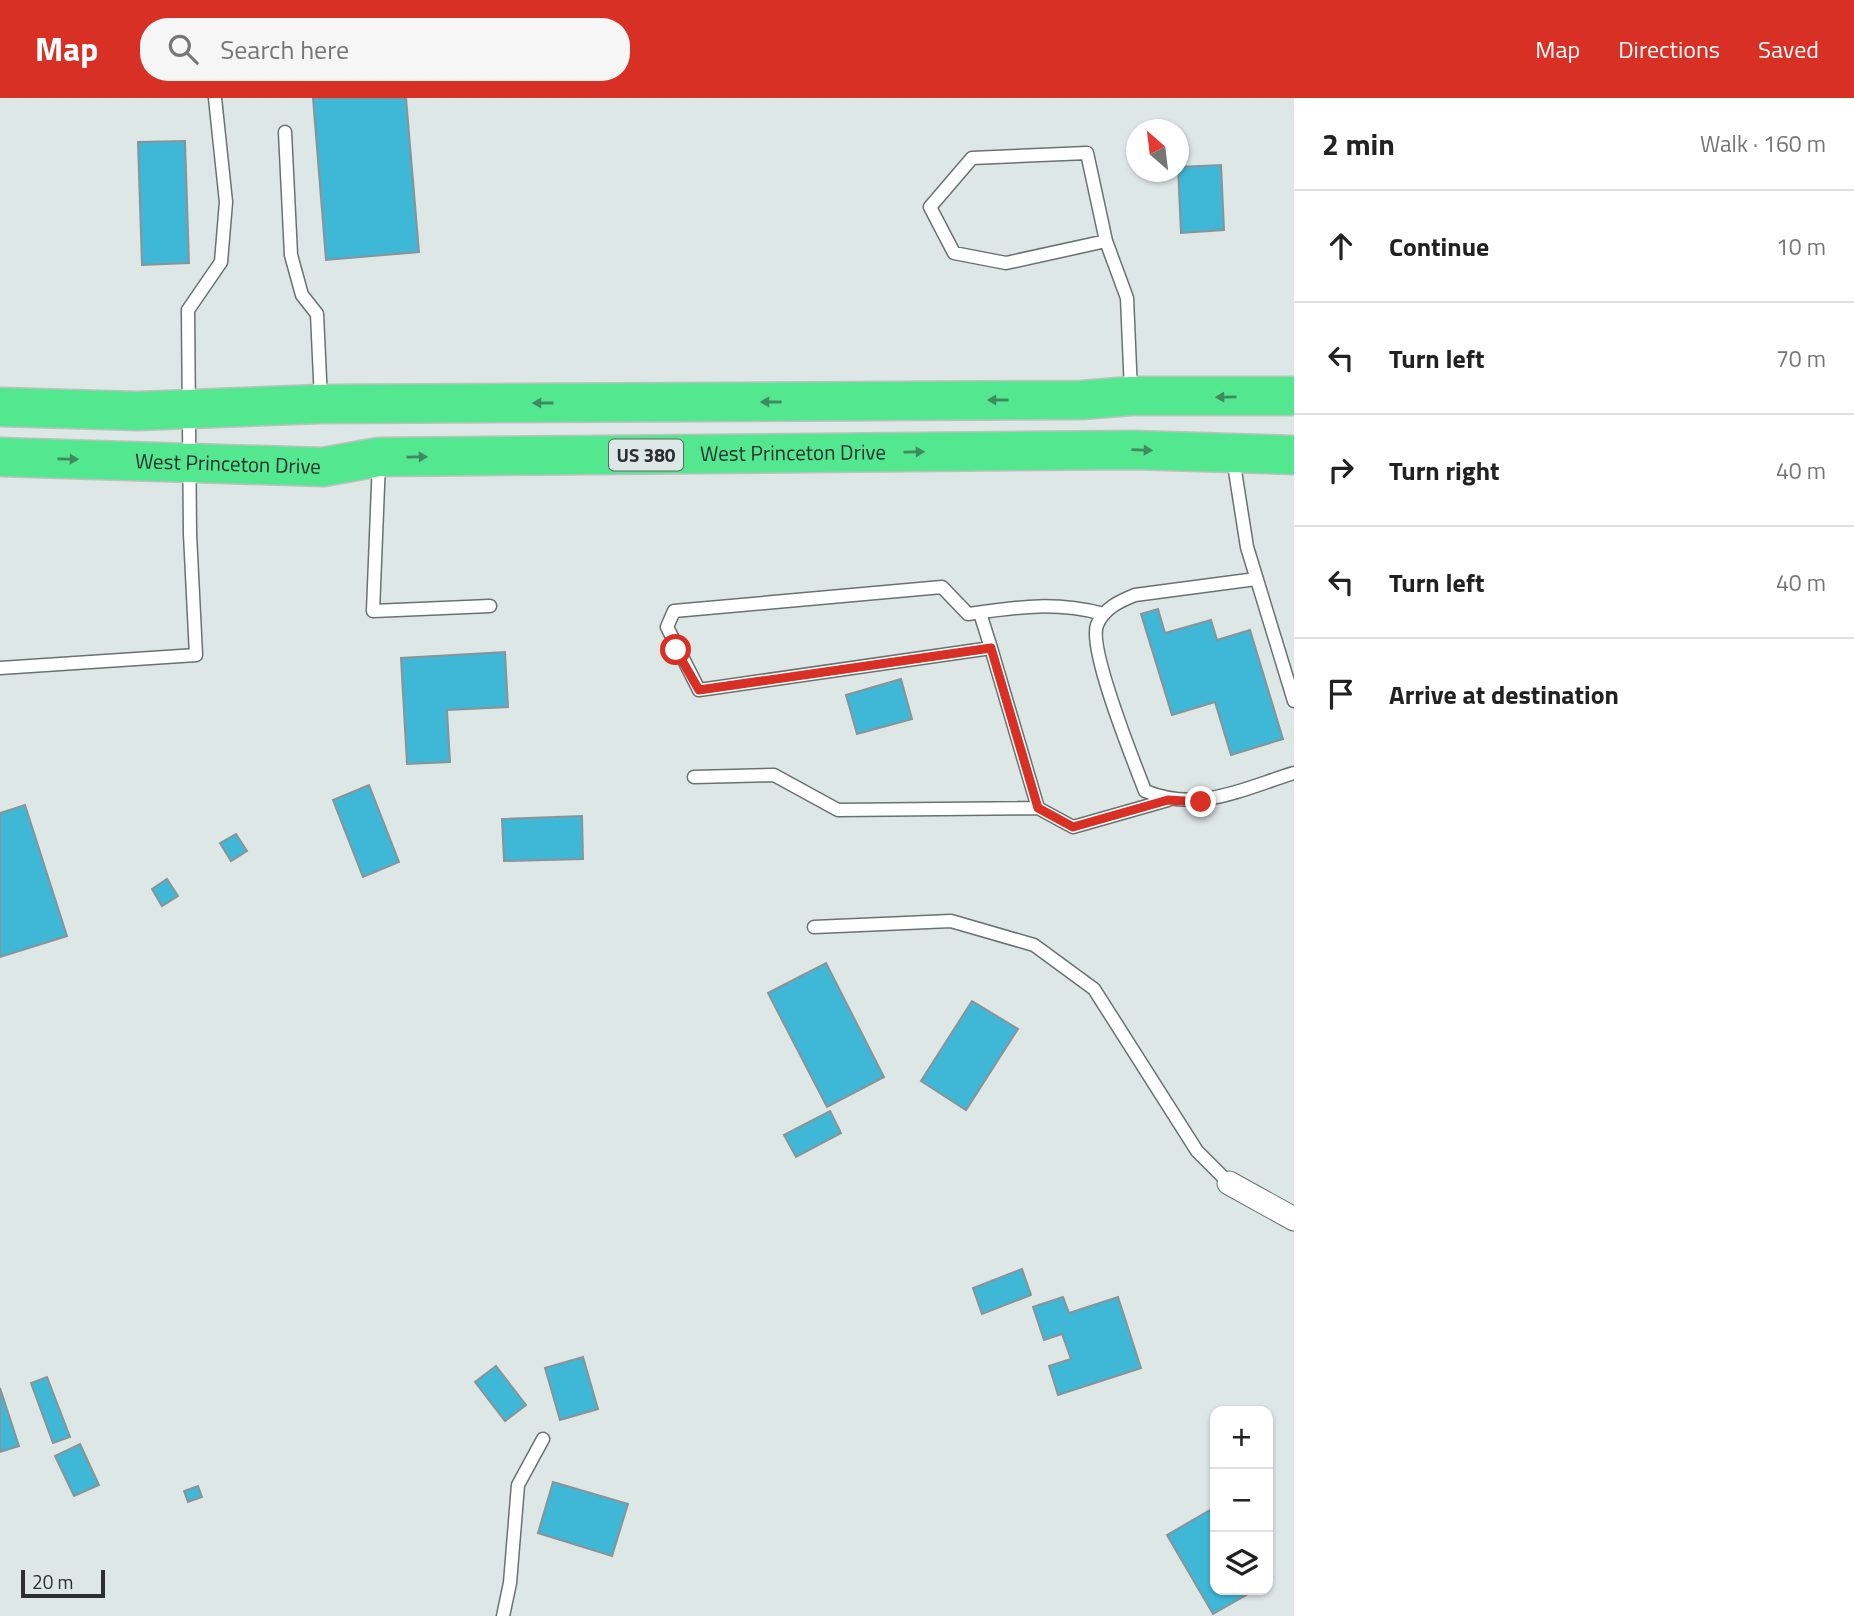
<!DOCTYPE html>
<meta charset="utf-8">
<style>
body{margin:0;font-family:"Titillium Web",sans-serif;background:#f6f6f6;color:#222}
.controls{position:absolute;right:21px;bottom:21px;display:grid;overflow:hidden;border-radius:14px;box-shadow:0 2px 5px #0004}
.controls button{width:63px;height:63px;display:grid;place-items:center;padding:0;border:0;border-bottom:2px solid #e0e0e0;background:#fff;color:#222;font:35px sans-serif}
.compass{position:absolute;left:1126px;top:21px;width:63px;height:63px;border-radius:50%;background:#fff;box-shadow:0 2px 5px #0004;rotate:332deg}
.scale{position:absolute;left:21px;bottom:18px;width:84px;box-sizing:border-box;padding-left:7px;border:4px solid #2b2f2e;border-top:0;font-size:19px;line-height:24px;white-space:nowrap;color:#2b2f2e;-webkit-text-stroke:5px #dde7e6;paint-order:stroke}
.stop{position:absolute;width:21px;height:21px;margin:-16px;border:5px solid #d93025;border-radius:50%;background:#fff}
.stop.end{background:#d93025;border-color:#fff;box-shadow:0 2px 7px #0008}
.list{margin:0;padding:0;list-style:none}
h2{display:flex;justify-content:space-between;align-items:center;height:91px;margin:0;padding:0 28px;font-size:30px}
h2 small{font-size:23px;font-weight:400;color:#767676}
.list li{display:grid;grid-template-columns:46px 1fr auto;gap:21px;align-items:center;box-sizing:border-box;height:112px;padding:0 28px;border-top:2px solid #e0e0e0}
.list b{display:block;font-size:26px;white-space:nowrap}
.list em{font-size:23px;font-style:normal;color:#767676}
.icon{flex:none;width:38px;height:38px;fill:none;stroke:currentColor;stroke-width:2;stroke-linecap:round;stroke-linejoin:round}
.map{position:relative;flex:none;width:1294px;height:1518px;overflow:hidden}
header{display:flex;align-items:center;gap:42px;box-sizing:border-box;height:98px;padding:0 35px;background:#d93025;color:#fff}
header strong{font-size:33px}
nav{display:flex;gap:38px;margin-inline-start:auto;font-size:24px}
.search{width:490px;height:63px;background:#f6f6f6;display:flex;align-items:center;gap:18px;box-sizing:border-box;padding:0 24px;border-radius:28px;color:#767676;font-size:26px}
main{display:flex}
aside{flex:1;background:#fff}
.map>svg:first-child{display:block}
</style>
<header>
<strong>Map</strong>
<div class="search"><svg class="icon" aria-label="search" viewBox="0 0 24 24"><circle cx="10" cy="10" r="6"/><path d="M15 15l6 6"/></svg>Search here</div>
<nav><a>Map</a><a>Directions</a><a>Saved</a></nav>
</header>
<main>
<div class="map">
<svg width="1294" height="1518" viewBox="0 0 1294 1518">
<rect width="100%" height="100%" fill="#dde7e6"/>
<!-- building -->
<path fill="#3fb8d7" stroke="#8a9396" stroke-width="2" d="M313,0H406L419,154L326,162Z
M185,43L189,165L142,167L138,44Z
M1221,67L1224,132L1181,135L1178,69Z
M1158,511L1165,535L1211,522L1217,542L1250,532L1283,641L1231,657L1215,604L1172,617L1141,516Z
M505,554L508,609L447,612L450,664L407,666L401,560Z
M901,581L912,621L857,636L846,597Z
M369,687L399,764L363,779L333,702Z
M25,707L67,838L0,859V715Z
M582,718L583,761L504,763L502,721Z
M236,736L247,753L231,763L220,745Z
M167,781L178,798L162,808L152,791Z
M826,865L884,979L827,1009L768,895Z
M972,903L1018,931L966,1012L921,983Z
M830,1013L841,1035L796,1059L784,1037Z
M1022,1171L1031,1197L982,1216L973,1190Z
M1063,1199L1069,1215L1118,1199L1141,1270L1058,1297L1049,1268L1071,1261L1062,1236L1044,1242L1033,1209Z
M583,1259L598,1311L560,1322L545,1270Z
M496,1268L526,1307L505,1323L475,1284Z
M47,1279L70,1339L53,1345L31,1285Z
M0,1290L19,1348L0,1354Z
M80,1346L99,1387L74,1398L55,1358Z
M553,1384L628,1406L612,1458L538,1435Z
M198,1388L202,1399L188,1404L184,1393Z
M1210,1412L1215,1420V1492H1255L1213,1516L1167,1437Z"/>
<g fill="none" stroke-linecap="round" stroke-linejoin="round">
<defs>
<path id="lane" d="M285,34L291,157L302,197L317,216L321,302
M1106,143L1006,165L954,155L930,109L972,60L1087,55L1106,143L1127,200L1131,294
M1233,360L1247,449L1294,603
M379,363L373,513L490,508
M1256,481L1135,497C1120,503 1104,510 1097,527C1088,551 1134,664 1145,693C1199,715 1242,691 1294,675
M980,515L991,550
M0,570L196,557L190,436L188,212L221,164L226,104L215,0
M694,679L774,677L838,712L1038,710L991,550L699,592L667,529L674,513L942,489L968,516C1018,509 1054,503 1104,516
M1038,710L1073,729L1168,702
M814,829L951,823L1034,847L1094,891L1197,1053L1229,1085
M503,1518L510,1485L518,1387L543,1341"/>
<path id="street" d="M1229,1085L1294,1121"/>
<g id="highway">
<path d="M0,309L138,313L321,306L1082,302L1131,298H1294"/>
<path id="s1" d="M0,359L323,369L379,359L1133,352L1294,357"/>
</g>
</defs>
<!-- lane casing -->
<use href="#lane" stroke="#697271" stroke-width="15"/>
<!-- street casing -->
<use href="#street" stroke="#697271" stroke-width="25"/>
<!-- highway casing -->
<use href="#highway" stroke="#bfc1c0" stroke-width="41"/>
<!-- lane -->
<use href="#lane" stroke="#fff" stroke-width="12"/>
<!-- street -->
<use href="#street" stroke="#fff" stroke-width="23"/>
<!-- highway -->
<use href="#highway" stroke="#53e790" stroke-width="38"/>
</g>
<!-- one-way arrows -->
<defs><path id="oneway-solid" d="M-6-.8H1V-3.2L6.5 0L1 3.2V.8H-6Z" transform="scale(1.75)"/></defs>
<g fill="#3f8b5f">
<use href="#oneway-solid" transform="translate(1226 299) rotate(179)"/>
<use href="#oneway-solid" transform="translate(998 302) rotate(180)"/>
<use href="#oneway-solid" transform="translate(771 304) rotate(180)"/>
<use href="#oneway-solid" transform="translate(543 305) rotate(180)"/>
<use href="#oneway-solid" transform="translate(1142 352) rotate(2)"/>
<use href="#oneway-solid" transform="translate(914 354) rotate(-1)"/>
<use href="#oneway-solid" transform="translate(417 359) rotate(-1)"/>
<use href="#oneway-solid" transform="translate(68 361) rotate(1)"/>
</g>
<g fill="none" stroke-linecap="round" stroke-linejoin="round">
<!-- route -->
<path stroke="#d93025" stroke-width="9" d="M676,552L699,592L991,550L1038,710L1073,729L1168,702L1201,704"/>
</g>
<g text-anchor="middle" stroke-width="7" stroke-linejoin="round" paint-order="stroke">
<!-- shield labels -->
<rect fill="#dde7e6" stroke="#606665" stroke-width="2" x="609" y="341.5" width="74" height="31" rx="5"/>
<g font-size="19" font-weight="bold" fill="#2b2f2e">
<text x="646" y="364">US 380</text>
</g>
<!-- street labels -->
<g font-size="21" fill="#2b2f2e" stroke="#dde7e6">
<text dy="7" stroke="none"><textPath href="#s1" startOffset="794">West Princeton Drive</textPath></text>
<text dy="7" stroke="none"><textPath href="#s1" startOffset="228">West Princeton Drive</textPath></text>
</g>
</g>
</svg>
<div class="controls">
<button>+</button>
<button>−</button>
<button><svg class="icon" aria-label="layers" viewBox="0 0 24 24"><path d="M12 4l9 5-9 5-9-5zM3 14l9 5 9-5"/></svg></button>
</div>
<svg class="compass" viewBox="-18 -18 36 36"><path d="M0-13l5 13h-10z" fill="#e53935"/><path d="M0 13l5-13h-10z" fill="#767676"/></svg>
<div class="scale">20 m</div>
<div class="stop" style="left:676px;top:552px"></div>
<div class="stop end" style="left:1201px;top:704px"></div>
</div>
<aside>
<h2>2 min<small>Walk · 160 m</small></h2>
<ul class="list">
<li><svg class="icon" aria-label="ahead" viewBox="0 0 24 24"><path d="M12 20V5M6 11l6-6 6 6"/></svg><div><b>Continue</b></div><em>10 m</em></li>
<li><svg class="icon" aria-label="left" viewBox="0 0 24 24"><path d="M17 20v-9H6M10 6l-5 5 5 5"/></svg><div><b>Turn left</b></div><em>70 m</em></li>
<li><svg class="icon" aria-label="right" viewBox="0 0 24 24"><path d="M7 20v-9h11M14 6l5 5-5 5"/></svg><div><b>Turn right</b></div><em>40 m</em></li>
<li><svg class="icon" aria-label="left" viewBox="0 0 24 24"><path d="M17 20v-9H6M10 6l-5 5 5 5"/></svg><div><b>Turn left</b></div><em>40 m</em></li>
<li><svg class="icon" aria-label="arrive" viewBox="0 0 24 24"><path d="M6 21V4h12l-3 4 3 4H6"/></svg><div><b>Arrive at destination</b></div></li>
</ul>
</aside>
</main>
